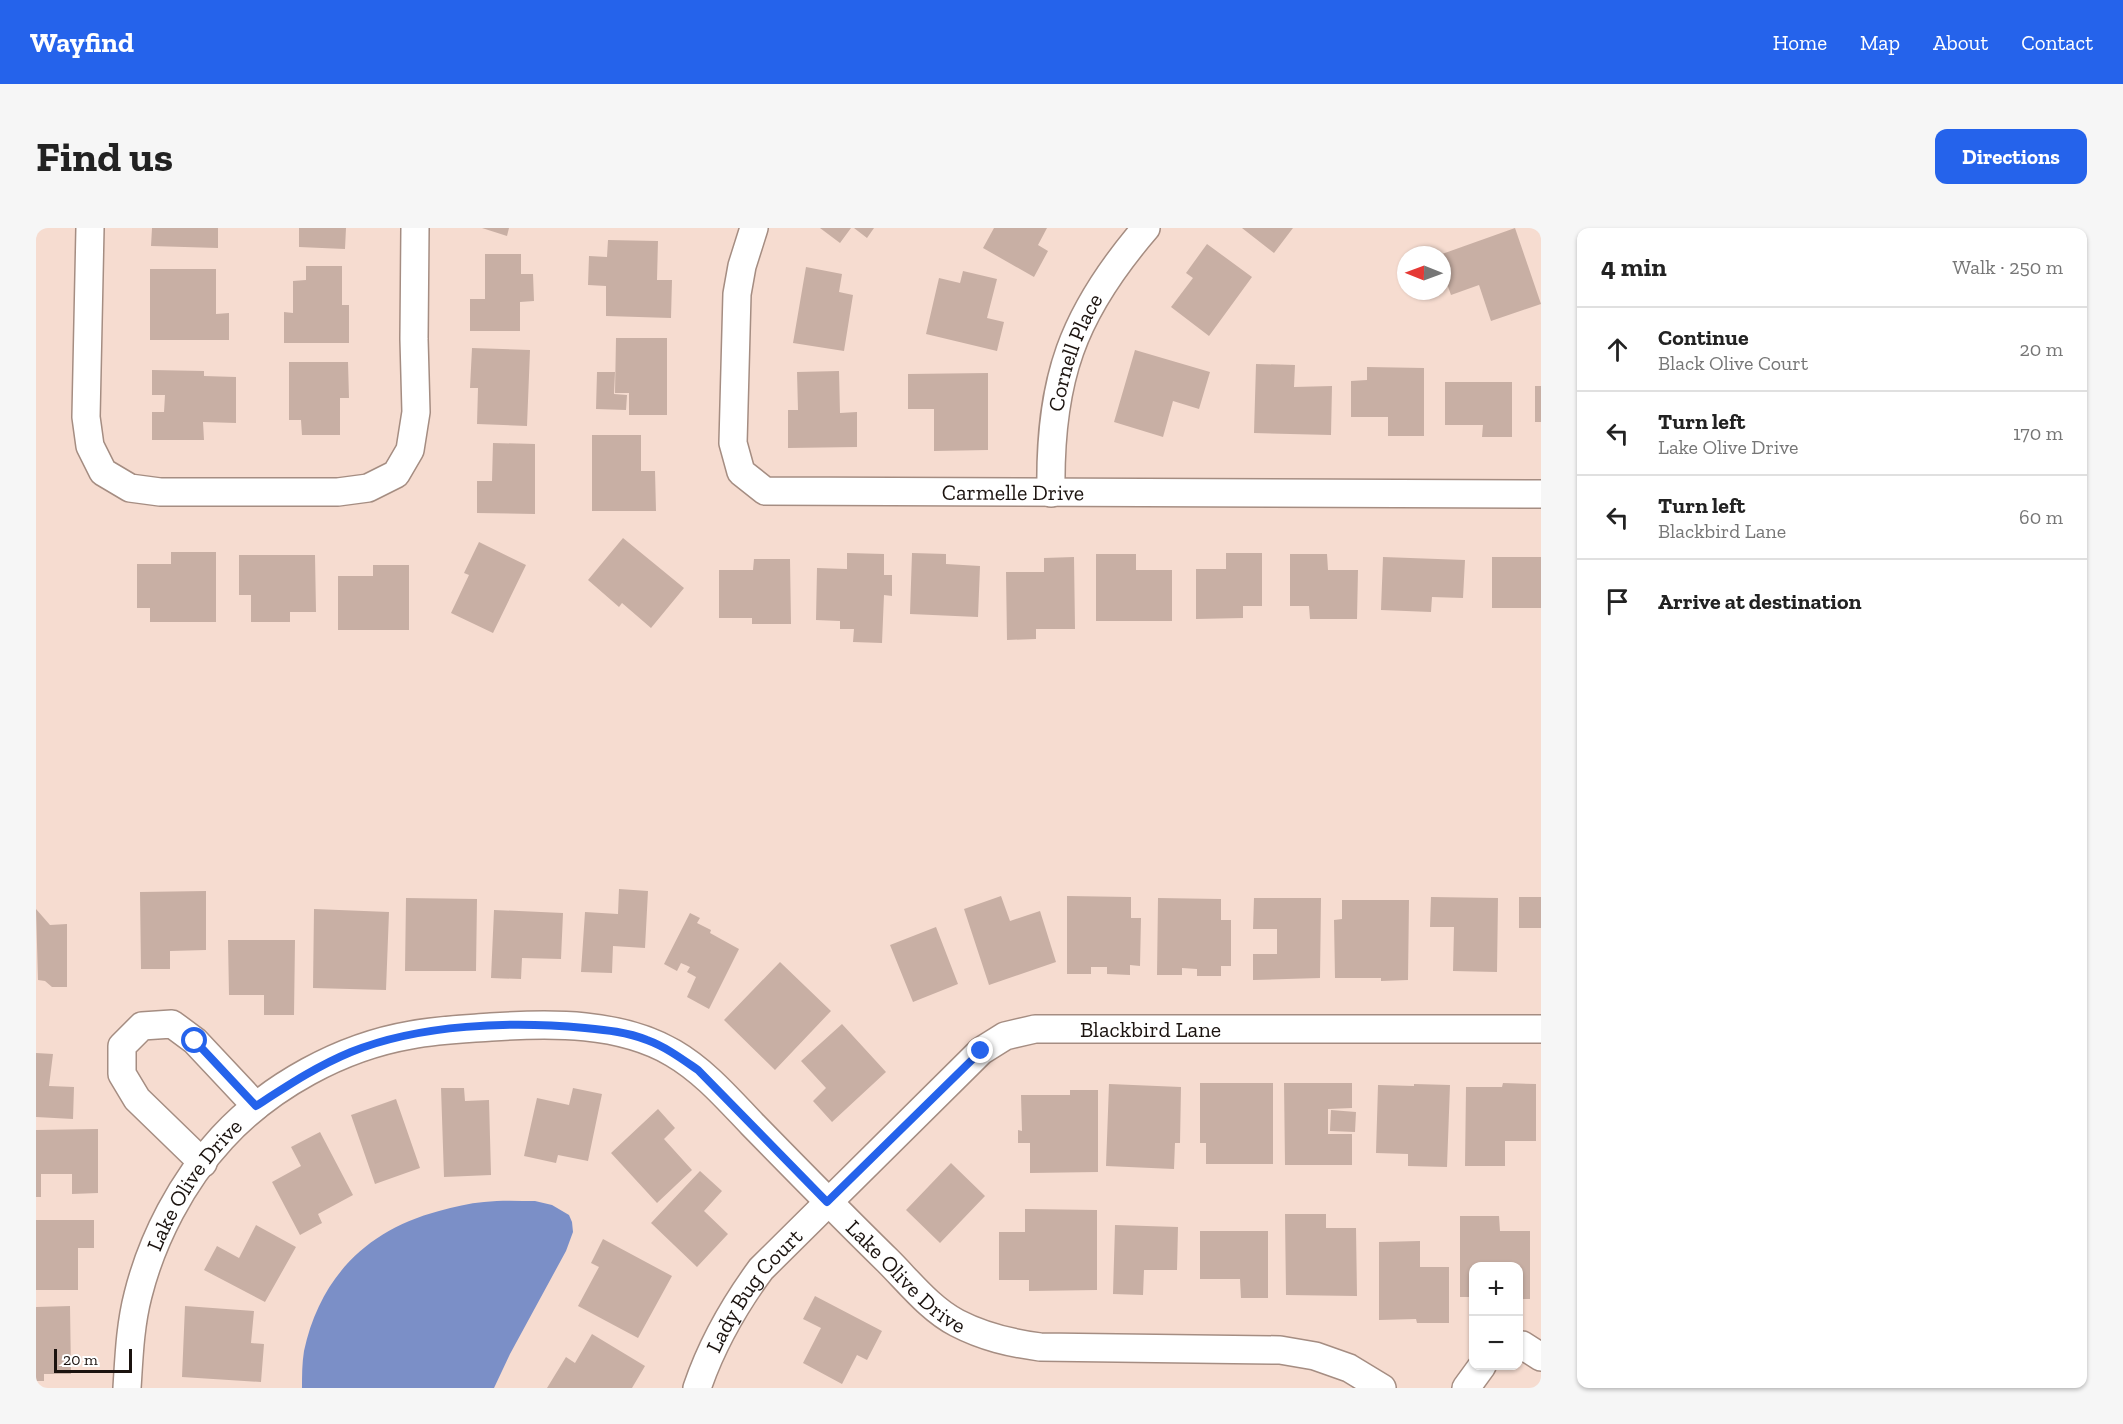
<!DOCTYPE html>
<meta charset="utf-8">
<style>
body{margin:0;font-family:"Zilla Slab",serif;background:#f6f6f6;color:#222}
.controls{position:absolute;right:18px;bottom:18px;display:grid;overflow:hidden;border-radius:12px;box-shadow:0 2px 4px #0004}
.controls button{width:54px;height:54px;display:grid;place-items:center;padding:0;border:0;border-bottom:2px solid #e0e0e0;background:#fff;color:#222;font:30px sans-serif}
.compass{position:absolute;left:1361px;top:18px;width:54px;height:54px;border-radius:50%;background:#fff;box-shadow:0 2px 4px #0004;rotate:271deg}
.scale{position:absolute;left:18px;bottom:15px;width:78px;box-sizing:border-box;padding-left:6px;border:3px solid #1b130f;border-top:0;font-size:16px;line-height:21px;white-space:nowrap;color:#1b130f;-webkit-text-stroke:4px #fff;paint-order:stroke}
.stop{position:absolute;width:18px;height:18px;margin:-14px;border:4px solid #2563eb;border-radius:50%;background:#fff}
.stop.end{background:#2563eb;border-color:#fff;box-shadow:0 2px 6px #0008}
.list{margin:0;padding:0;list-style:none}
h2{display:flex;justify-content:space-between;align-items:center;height:78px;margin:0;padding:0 24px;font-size:26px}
h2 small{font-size:20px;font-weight:400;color:#767676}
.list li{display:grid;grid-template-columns:39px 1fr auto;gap:18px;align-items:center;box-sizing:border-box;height:84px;padding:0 24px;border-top:2px solid #e0e0e0}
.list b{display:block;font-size:22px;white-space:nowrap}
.list p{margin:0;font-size:20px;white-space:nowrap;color:#767676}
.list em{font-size:20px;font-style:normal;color:#767676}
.icon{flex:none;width:33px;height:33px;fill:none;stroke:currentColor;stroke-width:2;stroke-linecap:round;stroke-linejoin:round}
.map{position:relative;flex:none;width:1505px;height:1160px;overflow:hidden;border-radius:12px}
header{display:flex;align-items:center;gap:36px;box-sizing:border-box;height:84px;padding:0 30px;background:#2563eb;color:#fff}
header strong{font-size:28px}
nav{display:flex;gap:33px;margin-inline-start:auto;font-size:21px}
.intro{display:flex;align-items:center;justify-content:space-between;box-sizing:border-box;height:144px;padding:0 36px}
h1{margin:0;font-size:42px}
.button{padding:15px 27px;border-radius:12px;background:#2563eb;color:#fff;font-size:21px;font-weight:700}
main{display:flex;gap:36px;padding:0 36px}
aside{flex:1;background:#fff;border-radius:12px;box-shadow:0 2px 4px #0004}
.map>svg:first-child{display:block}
</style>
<header>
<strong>Wayfind</strong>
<nav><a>Home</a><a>Map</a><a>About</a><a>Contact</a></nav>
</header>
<div class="intro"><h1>Find us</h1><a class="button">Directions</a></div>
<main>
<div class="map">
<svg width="1505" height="1160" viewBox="0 0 1505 1160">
<rect width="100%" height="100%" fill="#f6dcd0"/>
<!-- water -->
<path fill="#7b8fc7" d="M499,973L516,977L533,987L536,994L537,1004L530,1023L474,1126L458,1160H266C266,1148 266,1135 268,1123C284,1049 331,1002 403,983C418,979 433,975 448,974C465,972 482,973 499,973Z"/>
<!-- building -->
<path fill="#c8afa4" d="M116,0H182V20L115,18Z
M263,0H310L309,21L263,19Z
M446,0H473L471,8Z
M784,0H815L804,15Z
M818,0H838L831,10Z
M958,0H1011L1002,17L1012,23L998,49L947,20Z
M1206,0H1257L1238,25Z
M1479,0L1505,76L1455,93L1443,57L1415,67L1406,42V26Z
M572,12L622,13L621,52H636L635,90L570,88V58L552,57L553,28L571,29Z
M1171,16L1216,49L1173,108L1135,79L1157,50L1150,45Z
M449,26H485V46H497L498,73L484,74V103H434V71H449Z
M270,38H306V77H313V115H248V84L257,85V53L270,52Z
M770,39L806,46L803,64L817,67L808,123L757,115Z
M114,41H180V86L193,85V112H114Z
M927,43L961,51L951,90L968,94L961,123L890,106L903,50L924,55Z
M580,110H631V187H593V165H579Z
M436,120L494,122L491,198L441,196L442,160H434Z
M1099,122L1174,144L1163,181L1137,173L1127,209L1078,194Z
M253,134H312L313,170H304V207H266L265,192H253Z
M1220,136L1259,137L1258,159L1296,158L1295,207L1218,205Z
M1331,139L1388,140V208H1352V189H1315V153L1331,152Z
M116,142L168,143V148L200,149V195L167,194L168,212H116V184H128L129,167H116Z
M803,143L804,185L821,184V219L752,220V182H762L761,144Z
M561,144H579L578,166L591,167L590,182L560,181Z
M952,145V222L898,223V181H872V146Z
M1409,154H1476V209H1446L1447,197H1409Z
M1499,158H1505V194H1499Z
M556,207H605V243H619L620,283H556Z
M457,215L499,216V286L441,285V253H456Z
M587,310L648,360L615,400L586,375L583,379L552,352Z
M443,314L490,337L457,405L415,385L433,347L428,345Z
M135,324H180V394H114V380H101V336H135Z
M811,325L848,326V347H856V368L848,367L846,415L817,414L818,401H804V393L780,392L781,340L811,341Z
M876,325L910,326V336L944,338L942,389L874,386Z
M1190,325H1226V378H1207V390L1160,391V341H1190Z
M1060,326H1100V342H1136V393H1060Z
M1254,326H1291L1292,342H1322L1321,391H1274L1273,378H1254Z
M203,327H279L280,384H254V394H215V367H203Z
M1038,329L1039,401H1000V411L971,412L970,344H1008V330Z
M1347,329L1429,332L1427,370L1396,369L1395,384L1345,382Z
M1456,329H1505V380H1456Z
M718,331H754L755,396H716V390H683V342H717Z
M337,337H373V402H302V348H337Z
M583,661L612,663L609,720L577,718L576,745L545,744L549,684L582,686Z
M170,663V722L134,723V741H105L104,664Z
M965,668L974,693L1004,683L1020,734L953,757L928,681Z
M1031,668L1095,669V690H1105L1104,738L1094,737V747L1071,746V739H1055V746H1031Z
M1395,669L1462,670L1461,744L1417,743L1418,699H1394Z
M1483,669H1505V700H1483Z
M370,670L441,671L440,743H369Z
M1122,670L1185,671V692H1195V738H1185V748H1161V741L1146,740V747H1121Z
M1218,670H1285L1284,750L1217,752V726H1241V701H1217Z
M1306,672H1373L1372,752L1345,753V750H1299L1298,692L1306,691Z
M0,681L14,697L31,696V759H16L9,753L2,752Z
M278,681L353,684L350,762L277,760Z
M458,682L527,685L525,731L486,730L485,751L455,750Z
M654,685L664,690L661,695L675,702L674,705L703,721L673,781L651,769L660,749L651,744L654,739L645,735L641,743L628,736Z
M900,699L922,756L877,774L854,717Z
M192,712H259L258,787H228V767H193Z
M744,734L795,783L739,842L688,792Z
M806,796L850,844L796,894L777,873L790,860L765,833Z
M0,825L17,826L13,858L38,859L37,891L0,889Z
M1164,855H1237V936H1170V915H1164Z
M1248,855H1316V880L1292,881V906H1316V937H1249Z
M1467,855L1500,856V913H1469V938H1429L1430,859H1466Z
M1073,856L1145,859L1144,915H1139L1138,941L1070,938Z
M1378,856L1414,857L1411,939L1372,938V926L1340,925L1342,857L1378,858Z
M405,860H428L429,873L453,872L455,947L408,949Z
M537,860L566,866L552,933L522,927L520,935L488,928L501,870L533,877Z
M1034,862H1062V944L994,945V915H982V902L986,903L985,867H1034Z
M360,871L384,940L339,956L315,887Z
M622,881L639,900L628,911L656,942L621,975L575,925Z
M1295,882L1320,884L1319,904L1294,903Z
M62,901V965L36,966V946H5V969H0V902Z
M284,904L317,967L282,986L286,995L264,1007L236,954L265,938L255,919Z
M915,935L949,968L904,1015L870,982Z
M664,943L686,963L668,983L692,1006L661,1039L615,995Z
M989,981L1061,982V1062L993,1063V1052H963V1004H989Z
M1249,986H1290V1000H1320L1321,1068L1250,1067Z
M1424,988H1463L1464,1003H1494V1071H1482V1038H1438V1069H1424Z
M0,992H58V1020H42V1062H0Z
M220,997L260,1019L229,1074L168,1042L181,1018L203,1030Z
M1079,997L1142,999L1141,1042H1108L1107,1067L1077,1066Z
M1164,1003H1232V1070H1205L1204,1051H1164Z
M567,1011L636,1048L602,1110L542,1078L563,1039L555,1035Z
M1384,1013V1039H1413V1095H1381L1380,1091L1343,1092V1014Z
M779,1068L846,1103L831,1132L821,1127L806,1156L767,1135L785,1100L767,1091Z
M34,1078L35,1146H8V1153H0V1079Z
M149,1078L218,1083L215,1115L228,1116L225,1154L146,1149Z
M556,1106L609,1138L596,1160H511L530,1129L539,1135Z"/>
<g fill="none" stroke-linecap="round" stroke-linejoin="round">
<defs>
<g id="minor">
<path d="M54,0L50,189L54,218L67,244L94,260L124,264H302L332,260L360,246L374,222L380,184L378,111L379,0"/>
<path id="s1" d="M718,0L706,38L701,66L697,215L705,244L729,263L1505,266"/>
<path id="s2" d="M1015,265C1013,152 1036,86 1110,0"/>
<path d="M167,935L101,871L86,846V818L106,798L136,796L159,813L220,878"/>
<path d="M1482,1118L1486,1117L1505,1129"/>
<path id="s3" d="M91,1160C93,1129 94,1098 102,1067C116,1011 146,953 186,910C234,858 305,819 375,807C401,802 428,801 455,799C516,795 584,794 637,825C668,843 692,871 716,896C761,942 806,988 852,1033C873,1054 894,1081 921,1095C948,1109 974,1115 1004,1119L1244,1122L1279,1128L1313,1140L1346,1160"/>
<path id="s4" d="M661,1160C676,1116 697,1079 725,1041L945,823L969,808L999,801H1505"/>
<path d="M1430,1160L1446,1138"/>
</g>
</defs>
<!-- minor casing -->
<use href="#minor" stroke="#a58d82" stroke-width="30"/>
<!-- minor -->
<use href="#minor" stroke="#fff" stroke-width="27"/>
</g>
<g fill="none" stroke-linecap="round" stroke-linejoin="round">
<!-- route -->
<path stroke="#2563eb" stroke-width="8" d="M159,813L220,878C251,858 281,838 315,824C384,796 475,793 549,800C570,802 591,804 611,812C630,819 646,831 662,842L791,974L945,823"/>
</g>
<g text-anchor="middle" stroke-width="4.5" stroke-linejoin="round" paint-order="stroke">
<!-- street labels -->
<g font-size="22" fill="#1b130f" stroke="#fff">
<text dy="8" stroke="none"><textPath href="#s2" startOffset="144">Cornell Place</textPath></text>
<text dy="8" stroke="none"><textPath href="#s1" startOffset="526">Carmelle Drive</textPath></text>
<text dy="8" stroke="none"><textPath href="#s4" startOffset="620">Blackbird Lane</textPath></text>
<text dy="8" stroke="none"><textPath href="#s3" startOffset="219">Lake Olive Drive</textPath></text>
<text dy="8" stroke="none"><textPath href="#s3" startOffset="1083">Lake Olive Drive</textPath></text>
<text dy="8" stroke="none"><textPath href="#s4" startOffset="114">Lady Bug Court</textPath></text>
</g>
</g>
</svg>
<div class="controls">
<button>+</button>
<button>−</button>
</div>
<svg class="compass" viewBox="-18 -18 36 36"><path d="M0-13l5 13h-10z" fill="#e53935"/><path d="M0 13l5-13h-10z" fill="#767676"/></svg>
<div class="scale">20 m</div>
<div class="stop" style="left:159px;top:813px"></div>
<div class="stop end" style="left:945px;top:823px"></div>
</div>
<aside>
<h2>4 min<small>Walk · 250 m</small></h2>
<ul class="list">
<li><svg class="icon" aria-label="ahead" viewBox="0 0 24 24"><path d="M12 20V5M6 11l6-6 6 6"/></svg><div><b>Continue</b><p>Black Olive Court</p></div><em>20 m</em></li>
<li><svg class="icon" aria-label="left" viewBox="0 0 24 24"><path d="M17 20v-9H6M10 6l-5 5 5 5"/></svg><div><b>Turn left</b><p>Lake Olive Drive</p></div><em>170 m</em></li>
<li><svg class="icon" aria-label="left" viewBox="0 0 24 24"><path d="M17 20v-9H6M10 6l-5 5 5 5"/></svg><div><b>Turn left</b><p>Blackbird Lane</p></div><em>60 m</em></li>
<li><svg class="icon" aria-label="arrive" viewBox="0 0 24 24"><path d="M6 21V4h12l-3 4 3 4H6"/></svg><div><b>Arrive at destination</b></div></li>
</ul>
</aside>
</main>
